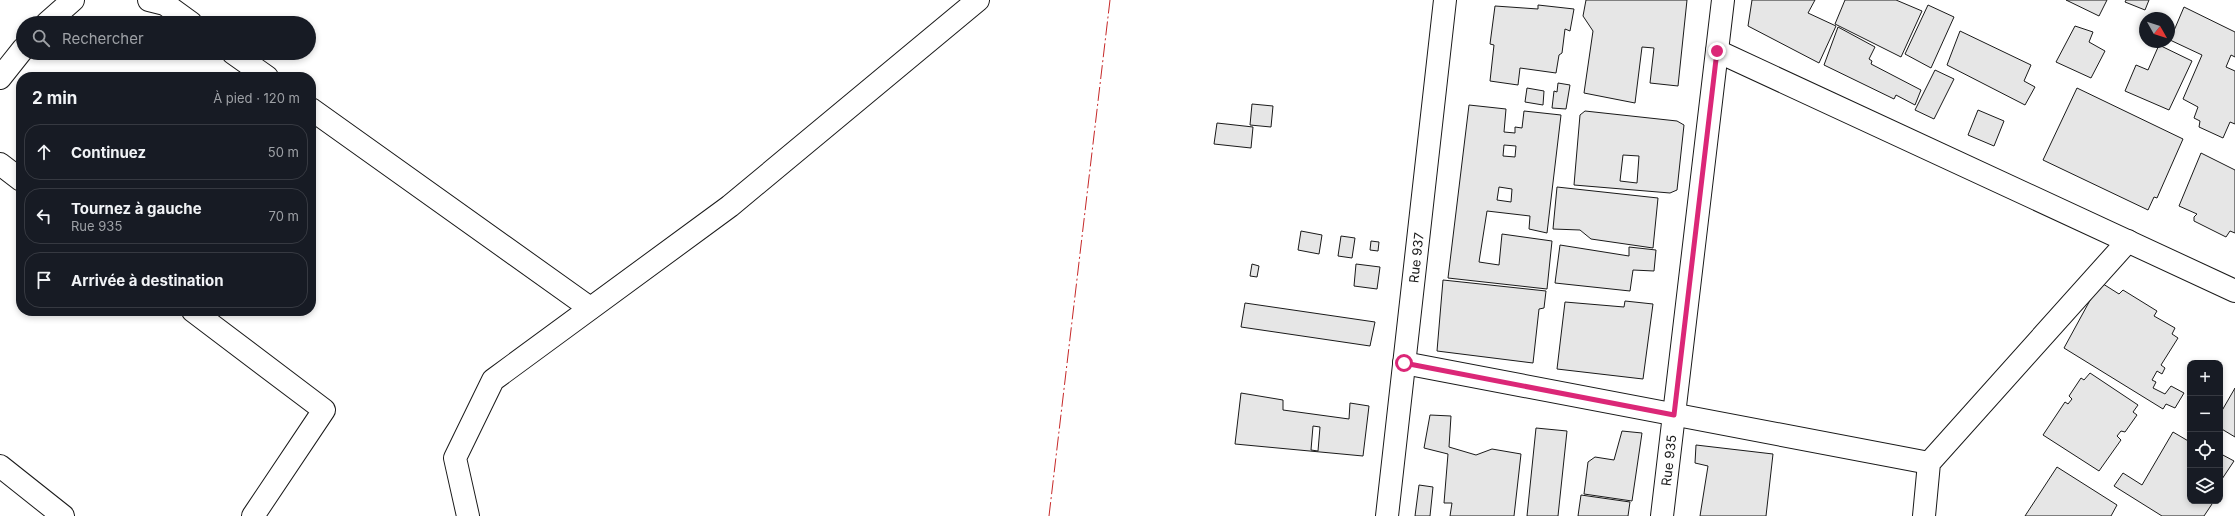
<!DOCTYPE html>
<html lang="fr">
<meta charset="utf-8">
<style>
body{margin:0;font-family:Inter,sans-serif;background:#20242c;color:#f1f3f6}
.controls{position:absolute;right:12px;bottom:12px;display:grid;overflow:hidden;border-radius:8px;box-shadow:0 2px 6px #0003}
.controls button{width:36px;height:36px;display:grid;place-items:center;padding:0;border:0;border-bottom:1px solid #363941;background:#171b24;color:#f1f3f6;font:20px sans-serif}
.compass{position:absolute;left:2139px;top:12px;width:36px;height:36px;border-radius:50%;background:#171b24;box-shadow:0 2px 6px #0003;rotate:129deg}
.stop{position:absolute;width:12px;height:12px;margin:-9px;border:3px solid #db2777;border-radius:50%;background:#fff}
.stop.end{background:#db2777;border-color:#fff;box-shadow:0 1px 4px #0008}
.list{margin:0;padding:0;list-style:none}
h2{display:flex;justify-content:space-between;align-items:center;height:52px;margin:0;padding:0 16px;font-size:17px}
h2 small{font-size:13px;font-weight:400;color:#9ea1a6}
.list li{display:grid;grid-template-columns:26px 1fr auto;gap:12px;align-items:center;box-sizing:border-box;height:56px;margin:0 8px 8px;padding:0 8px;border:1px solid #363941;border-radius:16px}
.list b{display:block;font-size:15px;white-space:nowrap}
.list p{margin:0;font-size:13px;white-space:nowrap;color:#9ea1a6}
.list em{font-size:13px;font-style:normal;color:#9ea1a6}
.icon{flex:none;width:22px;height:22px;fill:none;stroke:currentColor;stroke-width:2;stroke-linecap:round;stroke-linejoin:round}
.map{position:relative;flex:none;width:2235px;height:516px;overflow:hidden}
.search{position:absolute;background:#171b24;box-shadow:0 2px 6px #0003;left:16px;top:16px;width:300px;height:44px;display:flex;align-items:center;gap:10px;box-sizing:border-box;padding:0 14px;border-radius:22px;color:#9ea1a6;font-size:15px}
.panel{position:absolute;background:#171b24;box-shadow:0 2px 6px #0003;left:16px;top:72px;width:300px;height:244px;border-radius:16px}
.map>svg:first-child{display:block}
</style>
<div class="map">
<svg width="2235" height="516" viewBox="0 0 2235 516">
<rect width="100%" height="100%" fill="#fff"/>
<!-- building -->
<path fill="#e6e6e6" stroke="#1a1a1a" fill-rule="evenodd" d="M1586,0H1687L1678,86L1650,83L1654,48L1642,47L1635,103L1584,93L1593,31L1583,16Z
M1752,0H1815L1808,13L1836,26L1819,63L1748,26Z
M1845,0H1896L1922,11L1901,57L1835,24Z
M2066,0H2107L2099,16Z
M2126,0H2149L2145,10L2125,2Z
M1538,5L1574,9L1570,31L1565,29L1562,53L1559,55L1556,73L1520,68L1518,85L1490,81L1494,45L1490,44L1495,6L1538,9Z
M1928,5L1954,17L1931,68L1905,54Z
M2184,7L2235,32V57L2231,55L2226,67L2235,71V124L2230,122L2223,138L2199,127L2200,121L2194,118L2198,107L2183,99L2202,55L2170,40Z
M2075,26L2093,32L2089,42L2105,51L2091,78L2056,62Z
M1838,27L1875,47L1869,59L1872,61L1871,64L1921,90L1915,105L1896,95L1894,99L1824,65Z
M1960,31L2031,65L2024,81L2035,87L2025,105L1947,65Z
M2159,45L2192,61L2169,110L2125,91L2136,65L2148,70Z
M1935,70L1954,79L1934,119L1915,110Z
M1558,83L1570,85L1566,109L1552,108L1554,91L1557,92Z
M1527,88L1544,91L1543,105L1525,102Z
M2077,88L2183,139L2157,198L2154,197L2148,210L2043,160Z
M1252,104L1273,106L1271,127L1250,125Z
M1469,105L1506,109L1504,132L1515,133V127L1522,128L1524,111L1561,115L1547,233L1529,229L1530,216L1487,211L1479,262L1499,265L1502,234L1552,241L1547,289L1448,278ZM1504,145L1516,146L1515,157L1503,156ZM1499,187L1512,189L1511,202L1497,200Z
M1978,110L2004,121L1994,146L1968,135Z
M1585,111L1677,121L1684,125L1677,190L1670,193L1574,185L1580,115ZM1623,155L1639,156L1637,183L1620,181Z
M1217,123L1253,127L1251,148L1214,144Z
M2201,153L2235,170V233L2230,231L2226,237L2194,221V217L2197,214L2179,206Z
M1557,187L1658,198L1653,248L1591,239L1580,230L1553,229Z
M1301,231L1322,235L1319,254L1298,250Z
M1341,236L1355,238L1352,258L1338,256Z
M1371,241L1379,242L1378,251L1370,250Z
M1560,245L1629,256V247L1656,250L1654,271L1633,270L1630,291L1555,283Z
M1252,264L1259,266L1257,277L1250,276Z
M1356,264L1380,267L1377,289L1354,286Z
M1443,280L1546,291L1544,308L1539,309L1533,363L1437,351Z
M2100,282L2119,294L2123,290L2157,311L2154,316L2175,328L2172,334L2178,338L2161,365L2165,368L2162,374L2157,371L2152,380L2156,382L2153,388L2165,394L2171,386L2184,393L2175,408L2166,404L2163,409L2064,348Z
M1625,301L1653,304L1643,379L1557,369L1565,302L1624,307Z
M1245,303L1375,322L1370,346L1241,327Z
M2090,373L2138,405L2133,412L2137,415L2125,432L2121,431L2117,436L2121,440L2099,471L2043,435L2065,402L2068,404L2072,399L2069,396L2081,378L2084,380Z
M2235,388V437L2220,428V414Z
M1241,393L1283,400V410L1349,419L1350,403L1369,406L1363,456L1235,444ZM1313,426L1320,427L1318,451L1311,450Z
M1430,415L1451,416L1449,447L1476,455L1492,449L1521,454L1514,516H1450L1452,503H1444L1448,454L1424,448Z
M1536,428L1567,431L1558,516H1527Z
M1622,431L1642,433L1632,501L1584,494L1588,462L1595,457L1614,460Z
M2173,432L2190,442V501H2214L2204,516H2162L2114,486L2123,473L2142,485Z
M1696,445L1773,454L1766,516H1700L1708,466L1695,463Z
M2221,454L2234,461L2220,482V455Z
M2057,467L2117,505L2111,516H2025Z
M1419,485L1433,487L1430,516H1415Z
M1581,495L1630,502L1628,516H1578Z"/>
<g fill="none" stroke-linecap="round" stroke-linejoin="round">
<defs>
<g id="minor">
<path d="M149,0L165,4L191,23"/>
<path d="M47,23L73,0"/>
<path d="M1717,51L2235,291"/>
<path d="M233,53L267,77"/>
<path d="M0,78L23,49"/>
<path d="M311,109L590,308"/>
<path d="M0,164L21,180"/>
<path d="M193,311L324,410L253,516"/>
<path d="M1404,363L1929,463"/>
<path d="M0,466L63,516"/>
<path d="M468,516L455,458L493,380L730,206L978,0"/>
<path id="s1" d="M1387,516L1445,0"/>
<path id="s2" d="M1662,516L1723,0"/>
<path d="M1924,516L1929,463L2128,241"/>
</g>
</defs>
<!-- minor casing -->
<use href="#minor" stroke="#1a1a1a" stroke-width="24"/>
<!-- minor -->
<use href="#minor" stroke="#fff" stroke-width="22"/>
<!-- power -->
<path stroke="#c62828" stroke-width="1" stroke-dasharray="14 3 2 3" stroke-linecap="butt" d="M1049,516L1110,0"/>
</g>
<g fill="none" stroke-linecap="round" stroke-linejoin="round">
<!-- route -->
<path stroke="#db2777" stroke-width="5" d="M1404,363L1674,415L1717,51"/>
</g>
<g text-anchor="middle" stroke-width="3" stroke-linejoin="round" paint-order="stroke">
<!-- street labels -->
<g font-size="13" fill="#1a1a1a" stroke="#fff">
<text dy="5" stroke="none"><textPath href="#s1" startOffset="260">Rue 937</textPath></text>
<text dy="5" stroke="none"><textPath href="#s2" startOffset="56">Rue 935</textPath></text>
</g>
</g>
</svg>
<div class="controls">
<button>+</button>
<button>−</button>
<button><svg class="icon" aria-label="locate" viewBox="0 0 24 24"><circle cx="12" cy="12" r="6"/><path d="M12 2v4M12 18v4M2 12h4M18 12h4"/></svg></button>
<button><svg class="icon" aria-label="layers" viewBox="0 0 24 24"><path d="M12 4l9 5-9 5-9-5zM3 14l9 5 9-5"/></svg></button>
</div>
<svg class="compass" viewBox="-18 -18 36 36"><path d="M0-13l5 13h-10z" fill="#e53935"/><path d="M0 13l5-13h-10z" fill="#9ea1a6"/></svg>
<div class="stop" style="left:1404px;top:363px"></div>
<div class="stop end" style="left:1717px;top:51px"></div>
<div class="search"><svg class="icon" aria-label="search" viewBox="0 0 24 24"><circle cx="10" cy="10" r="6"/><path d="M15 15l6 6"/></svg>Rechercher</div>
<section class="panel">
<h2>2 min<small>À pied · 120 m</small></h2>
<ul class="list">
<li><svg class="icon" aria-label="ahead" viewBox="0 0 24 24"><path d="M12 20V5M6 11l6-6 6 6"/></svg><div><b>Continuez</b></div><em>50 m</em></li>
<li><svg class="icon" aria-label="left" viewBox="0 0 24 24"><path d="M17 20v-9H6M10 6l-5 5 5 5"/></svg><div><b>Tournez à gauche</b><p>Rue 935</p></div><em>70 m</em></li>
<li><svg class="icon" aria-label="arrive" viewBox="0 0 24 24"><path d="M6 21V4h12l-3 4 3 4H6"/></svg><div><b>Arrivée à destination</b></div></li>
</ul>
</section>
</div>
